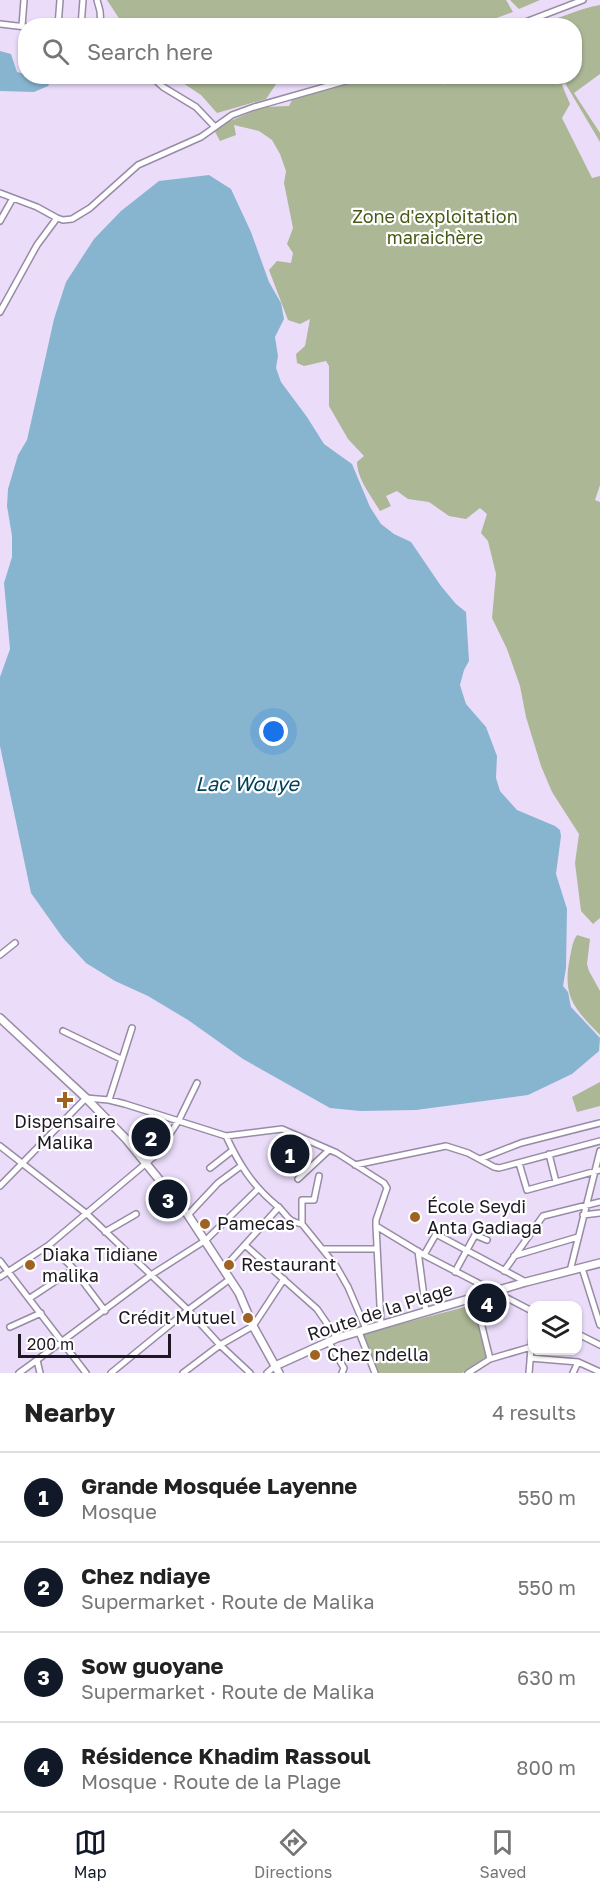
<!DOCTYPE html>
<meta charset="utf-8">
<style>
body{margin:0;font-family:"Golos Text",sans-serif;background:#f2f2f2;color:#222}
.controls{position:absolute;right:18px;bottom:18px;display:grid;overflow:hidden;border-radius:12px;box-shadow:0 2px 4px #0004}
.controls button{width:54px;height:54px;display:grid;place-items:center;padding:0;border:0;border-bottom:2px solid #e0e0e0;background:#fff;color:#222;font:30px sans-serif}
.scale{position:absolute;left:18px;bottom:15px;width:153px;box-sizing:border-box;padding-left:6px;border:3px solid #1d1822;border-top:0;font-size:16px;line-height:21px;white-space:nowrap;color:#1d1822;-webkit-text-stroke:4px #fff;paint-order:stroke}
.you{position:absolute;left:274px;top:732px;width:21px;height:21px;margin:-15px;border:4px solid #fff;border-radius:50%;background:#1a73e8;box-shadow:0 0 0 9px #1a73e833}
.badge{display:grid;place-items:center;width:39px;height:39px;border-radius:50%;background:#111827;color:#fff;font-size:20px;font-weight:700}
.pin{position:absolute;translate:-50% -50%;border:3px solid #fff;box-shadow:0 2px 6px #0006}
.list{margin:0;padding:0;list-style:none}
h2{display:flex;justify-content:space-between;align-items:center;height:78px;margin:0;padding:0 24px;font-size:26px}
h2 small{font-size:20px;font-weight:400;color:#767676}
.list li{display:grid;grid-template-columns:39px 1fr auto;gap:18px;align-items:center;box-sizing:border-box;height:90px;padding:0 24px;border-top:2px solid #e0e0e0}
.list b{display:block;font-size:22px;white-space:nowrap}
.list p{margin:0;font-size:20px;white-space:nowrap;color:#767676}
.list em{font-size:20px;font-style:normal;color:#767676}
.icon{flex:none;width:33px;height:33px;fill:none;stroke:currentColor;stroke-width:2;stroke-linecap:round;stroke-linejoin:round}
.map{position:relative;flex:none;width:600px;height:1373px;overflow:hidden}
.search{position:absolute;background:#fff;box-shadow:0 2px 4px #0004;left:18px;right:18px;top:18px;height:66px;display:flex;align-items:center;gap:15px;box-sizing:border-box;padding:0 21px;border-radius:24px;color:#767676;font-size:22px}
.sheet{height:438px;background:#fff}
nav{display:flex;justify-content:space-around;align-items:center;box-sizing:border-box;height:84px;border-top:2px solid #e0e0e0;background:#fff;font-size:16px;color:#767676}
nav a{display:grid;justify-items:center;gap:3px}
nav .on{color:#111827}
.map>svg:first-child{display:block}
</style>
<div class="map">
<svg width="600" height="1373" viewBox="0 0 600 1373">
<rect width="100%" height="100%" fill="#ebddfa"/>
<!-- green -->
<path fill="#abb795" d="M107,0H506L513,12L475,26H124Z
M510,0H540L519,9Z
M600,5V74L574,93L600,133V142L565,83L562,85L570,104L562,118L592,178L600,176V485L595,500L600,502V918L593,924L581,911L575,863L579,834L552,792L541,766L526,717L520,686L507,649L492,618L496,574L488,541L481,533L487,514L480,508L466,519L449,516L429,502L408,499L397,491L386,496L391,506L380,511C372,497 357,479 357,462L364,456L348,439L329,406V366L326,361L304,366L297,363L296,354L305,346L310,319L300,324L288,320L269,270L277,261L291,263L293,253L287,244L293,228L284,183L286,171L280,154L272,140L259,131L234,125L236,135L220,141L213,128L264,107L289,106L292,100L363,77H431L444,85L437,77L574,76V26L534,25C557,20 577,9 600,5Z
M174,77H281L266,99L217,113L201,95Z
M577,935L590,939L587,964L589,971L600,991V1035C574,1008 562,997 570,957C572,949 572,942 577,935Z
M600,1082V1106L577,1112L572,1097Z
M476,1304L488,1356L462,1373H377L363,1334Z"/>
<!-- water -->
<path fill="#87b5cf" d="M0,51L11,54L17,72L25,74L26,76L47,77L51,81L48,86L34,92L0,91Z
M209,175L231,189L251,232L269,282L281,303L284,319L275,337L278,356L276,368L281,382L307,417L324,444L352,464L370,507L381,524L394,534L411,542L441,586L456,604L466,612L469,661L464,670L460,685L466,704L486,727L497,756L496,778L500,791L517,810L555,826L560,830L561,836L556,874L567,909L566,968L563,986L568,992L571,1007L600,1038L599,1051L572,1074L528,1095L416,1110L360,1111L330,1108L243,1059L188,1020L148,996L115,981L86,963L63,938L31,893L0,746V677L10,649L4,583L12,557V536L7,506L8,489L18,455L27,440L54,319L66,282L94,239L121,211L159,181Z"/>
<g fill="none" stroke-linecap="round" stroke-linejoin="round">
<defs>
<path id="street" d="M97,0L100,11L101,26
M0,24L26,27
M22,26L24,0
M58,26L60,0
M81,26L83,0
M515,26L583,0
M151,76L163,87L196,107L215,127
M0,193L37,207L57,218L63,220L72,219L90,208L138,165L201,137L232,115L254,107L363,76
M0,221L13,198
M0,312L37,245L57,218
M0,955L15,943
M63,1031L121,1059
M109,1100L132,1028
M226,1136C239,1164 252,1185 276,1205C288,1214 285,1221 302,1224
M0,1146L87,1214L188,1310L220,1345L250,1373
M549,1154L556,1182
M480,1159L521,1143L600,1123
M519,1163L527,1190L600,1170
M355,1165L446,1146L468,1153L494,1167L499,1168L600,1141
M210,1168L233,1150
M319,1176L314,1200H302V1224L336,1266L348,1287L366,1329
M298,1179L329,1150
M0,1186L86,1098L109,1100L125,1104L226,1136L282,1129L337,1153L384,1183L387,1188L376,1220V1226L424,1255L532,1311
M188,1215L218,1183L241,1166
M583,1215L600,1213
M376,1226L381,1325
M105,1232L136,1214
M49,1245L72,1267L105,1311
M246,1246L317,1309L337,1338
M324,1249H377
M418,1251L426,1312
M424,1255L436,1234L526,1282
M514,1256L578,1237
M0,1261L86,1373
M582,1268L600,1325
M223,1269L279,1207
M504,1271L543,1216L600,1202
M570,1271L600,1151
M455,1272L475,1235L487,1240
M0,1277L49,1245L157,1154L179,1120L197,1083
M30,1298L74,1269
M475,1298L490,1359
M10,1327L41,1313
M359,1332L375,1373
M578,1334L600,1345
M328,1341L344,1368L342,1373
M530,1358L578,1362L600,1372
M19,1373L37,1360
M40,1373L37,1360L151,1275L206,1240L258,1189
M111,1373L188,1310L230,1279
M183,1373L220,1345L253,1326L284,1279
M267,1373L275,1366
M468,1373L490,1359L531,1347
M529,1373L532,1337
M573,1373L578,1362"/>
<path id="secondary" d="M0,1018L86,1098L126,1139L188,1215L239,1293L253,1326L279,1373
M275,1366L337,1338L526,1282L600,1263"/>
</defs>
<!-- street casing -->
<use href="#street" stroke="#988ba5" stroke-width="8"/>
<!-- secondary casing -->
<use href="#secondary" stroke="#988ba5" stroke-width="10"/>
<!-- street -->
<use href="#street" stroke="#fff" stroke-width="5"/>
<!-- secondary -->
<use href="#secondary" stroke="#fff" stroke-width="7"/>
</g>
<!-- markers -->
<g fill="#9e6323" stroke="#fff" stroke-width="2">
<path d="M62 1091h6v6h6v6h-6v6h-6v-6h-6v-6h6z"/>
<circle cx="415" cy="1217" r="6"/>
<circle cx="205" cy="1224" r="6"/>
<circle cx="30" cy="1265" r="6"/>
<circle cx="229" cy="1265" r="6"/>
<circle cx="248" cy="1318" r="6"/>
<circle cx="315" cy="1355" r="6"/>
</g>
<g text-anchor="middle" stroke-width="4.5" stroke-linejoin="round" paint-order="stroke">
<!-- park labels -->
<g font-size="18" fill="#485917" stroke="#fff">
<text x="435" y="223">Zone d'exploitation<tspan x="435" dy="21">maraichère</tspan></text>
</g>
<!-- poi labels -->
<g font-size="18" fill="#1d1822" stroke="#fff" text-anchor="start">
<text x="65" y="1128" text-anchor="middle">Dispensaire<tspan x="65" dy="21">Malika</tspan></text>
<text x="427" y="1213">École Seydi<tspan x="427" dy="21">Anta Gadiaga</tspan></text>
<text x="217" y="1230">Pamecas</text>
<text x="42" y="1261">Diaka Tidiane<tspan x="42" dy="21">malika</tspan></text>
<text x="241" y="1271">Restaurant</text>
<text x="236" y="1324" text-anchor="end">Crédit Mutuel</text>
<text x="327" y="1361">Chez ndella</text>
</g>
<!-- street labels -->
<g font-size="18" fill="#1d1822" stroke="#fff">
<text transform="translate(380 1312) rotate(-18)" y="6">Route de la Plage</text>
</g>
<!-- water labels -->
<g font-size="20" font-style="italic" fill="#00415b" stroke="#fff">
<text x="247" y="791">Lac Wouye</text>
</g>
</g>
</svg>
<div class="controls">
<button><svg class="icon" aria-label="layers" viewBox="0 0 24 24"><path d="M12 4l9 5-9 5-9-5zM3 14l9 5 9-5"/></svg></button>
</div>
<div class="scale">200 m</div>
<div class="you"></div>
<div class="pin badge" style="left:290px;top:1154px">1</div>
<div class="pin badge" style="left:151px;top:1137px">2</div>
<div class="pin badge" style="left:168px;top:1199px">3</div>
<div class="pin badge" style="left:487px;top:1303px">4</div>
<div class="search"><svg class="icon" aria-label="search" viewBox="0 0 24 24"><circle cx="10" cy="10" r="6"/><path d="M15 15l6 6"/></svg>Search here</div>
</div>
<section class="sheet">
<h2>Nearby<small>4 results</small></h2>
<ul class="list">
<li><span class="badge">1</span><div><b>Grande Mosquée Layenne</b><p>Mosque</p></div><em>550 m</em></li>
<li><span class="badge">2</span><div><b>Chez ndiaye</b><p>Supermarket · Route de Malika</p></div><em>550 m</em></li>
<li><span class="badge">3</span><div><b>Sow guoyane</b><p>Supermarket · Route de Malika</p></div><em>630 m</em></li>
<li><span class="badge">4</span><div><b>Résidence Khadim Rassoul</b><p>Mosque · Route de la Plage</p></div><em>800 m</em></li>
</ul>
</section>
<nav>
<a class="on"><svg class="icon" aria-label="map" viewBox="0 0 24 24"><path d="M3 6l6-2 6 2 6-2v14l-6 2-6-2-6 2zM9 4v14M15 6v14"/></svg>Map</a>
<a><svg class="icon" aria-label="directions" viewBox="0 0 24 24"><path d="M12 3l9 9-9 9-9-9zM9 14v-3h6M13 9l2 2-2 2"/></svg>Directions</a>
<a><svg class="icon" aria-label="saved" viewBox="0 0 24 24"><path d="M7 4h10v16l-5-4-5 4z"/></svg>Saved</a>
</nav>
